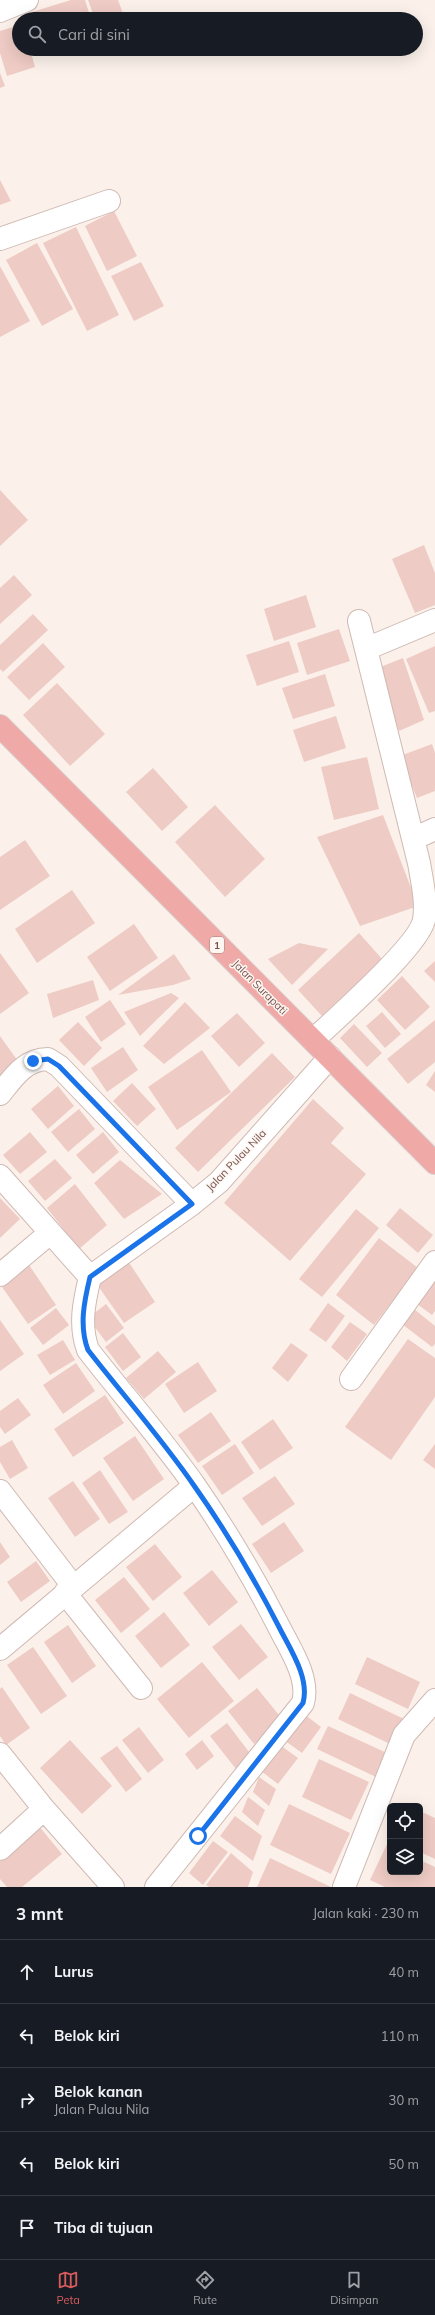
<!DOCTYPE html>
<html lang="id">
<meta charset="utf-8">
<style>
body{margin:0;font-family:Mulish,sans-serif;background:#242831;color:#f1f3f6}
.controls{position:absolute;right:12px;bottom:12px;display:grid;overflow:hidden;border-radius:6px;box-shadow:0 4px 16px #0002}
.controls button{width:36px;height:36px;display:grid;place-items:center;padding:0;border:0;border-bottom:1px solid #363941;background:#171b24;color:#f1f3f6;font:20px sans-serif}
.stop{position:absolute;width:12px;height:12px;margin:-9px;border:3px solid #1a73e8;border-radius:50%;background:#fff}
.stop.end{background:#1a73e8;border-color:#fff;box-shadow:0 1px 4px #0008}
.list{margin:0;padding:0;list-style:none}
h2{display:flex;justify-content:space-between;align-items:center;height:52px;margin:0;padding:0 16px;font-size:17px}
h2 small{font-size:13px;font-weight:400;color:#9ea1a6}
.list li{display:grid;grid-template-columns:26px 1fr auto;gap:12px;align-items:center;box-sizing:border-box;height:64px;padding:0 16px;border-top:1px solid #363941}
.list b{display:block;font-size:15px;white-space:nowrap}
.list p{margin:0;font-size:13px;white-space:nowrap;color:#9ea1a6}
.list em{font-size:13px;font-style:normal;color:#9ea1a6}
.icon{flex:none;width:22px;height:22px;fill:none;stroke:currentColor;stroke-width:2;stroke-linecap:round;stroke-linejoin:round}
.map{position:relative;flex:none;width:435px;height:1887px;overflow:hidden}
.search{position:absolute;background:#171b24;box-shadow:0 4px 16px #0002;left:12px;right:12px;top:12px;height:44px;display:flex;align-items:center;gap:10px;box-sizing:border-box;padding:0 14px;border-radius:22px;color:#9ea1a6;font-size:15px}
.sheet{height:372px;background:#171b24}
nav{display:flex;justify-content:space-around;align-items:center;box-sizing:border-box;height:56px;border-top:1px solid #363941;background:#171b24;font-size:11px;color:#9ea1a6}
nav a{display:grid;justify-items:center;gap:2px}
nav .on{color:#da5b5c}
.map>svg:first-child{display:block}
</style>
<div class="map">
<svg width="435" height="1887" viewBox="0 0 435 1887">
<rect width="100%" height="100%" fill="#fbf1ea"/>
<!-- building -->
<path fill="#eecbc4" d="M71,0H85L91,19H35L32,12Z
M88,0H118L125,19H95Z
M19,25V49H30L35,67L7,76L0,53V31Z
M44,49H69L46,56Z
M0,73L5,86L0,88Z
M0,180L11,201L0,205Z
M114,211L137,256L107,271L85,226Z
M76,227L119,315L87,331L43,243Z
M37,243L73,309L42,326L6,260Z
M141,262L164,306L134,321L111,276Z
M0,266L30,321L0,337Z
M0,490L28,520L0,546Z
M424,545L435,573V605L415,613L392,559Z
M14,575L32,595L0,624V588Z
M306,595L316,627L274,641L264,609Z
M33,614L48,630L3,672L0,669V645Z
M339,629L350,661L307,675L297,643Z
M289,641L299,672L257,686L246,655Z
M43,643L65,667L29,700L7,677Z
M435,646V711L429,713L406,659Z
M403,658L424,720L399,731L378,668Z
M325,674L335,706L293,719L282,688Z
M57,683L105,734L70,766L23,715Z
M336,716L346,748L304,762L293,730Z
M432,744L435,753V791L417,798L400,756Z
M367,757L379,809L334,820L321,767Z
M153,768L188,807L162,831L126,792Z
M215,805L265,859L225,897L175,842Z
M383,815L418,906L360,926L317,837Z
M25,840L50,876L0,910V857Z
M72,890L95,923L37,963L15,929Z
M134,924L158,958L110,991L87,957Z
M359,933L383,960L322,1016L298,990Z
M299,943L328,949L292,985L268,959Z
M0,953L29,993L0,1014Z
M174,954L191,979L173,985L118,995Z
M435,961V982L424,971Z
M402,976L430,1007L405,1030L377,1000Z
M93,980L99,1000L53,1018L47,994Z
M171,993L179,998L140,1036L124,1012Z
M110,1000L126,1024L101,1042L85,1017Z
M185,1002L210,1028L164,1064L143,1046Z
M382,1012L401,1034L385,1048L366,1026Z
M237,1013L265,1043L239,1067L211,1036Z
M435,1020V1062L408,1084L387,1059Z
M78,1022L102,1048L84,1066L59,1040Z
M354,1024L382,1053L367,1067L340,1038Z
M0,1036L20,1064L0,1078Z
M123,1047L138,1070L107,1092L91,1068Z
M202,1050L231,1092L177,1130L148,1087Z
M272,1053L295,1077L198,1172L175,1148Z
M435,1071V1092L426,1085Z
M132,1083L156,1109L137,1126L113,1101Z
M58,1086L74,1106L48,1129L31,1109Z
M313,1099L344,1128L331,1143L366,1174L290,1261L224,1203Z
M79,1109L95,1129L68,1152L51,1132Z
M30,1132L47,1152L20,1174L3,1155Z
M103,1132L119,1152L93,1174L76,1155Z
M55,1159L72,1178L45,1201L28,1181Z
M120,1160L162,1194L124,1219L94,1183Z
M75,1184L107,1225L79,1249L47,1208Z
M0,1198L20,1219L0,1238Z
M400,1208L433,1235L418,1253L386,1225Z
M356,1209L379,1228L322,1297L299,1279Z
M379,1238L418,1268L374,1325L336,1295Z
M128,1261L155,1302L124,1323L96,1283Z
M27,1262L56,1305L28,1324L0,1284Z
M435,1272V1311L432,1315L413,1301Z
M328,1303L345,1316L326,1342L309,1330Z
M106,1304L124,1328L106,1342L88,1318Z
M56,1308L69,1325L43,1345L30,1328Z
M414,1309L435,1326V1344L432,1347L402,1324Z
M0,1320L24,1354L0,1371Z
M350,1322L367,1334L347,1361L331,1347Z
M123,1333L141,1357L123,1371L105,1347Z
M408,1339L435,1358V1397L391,1460L345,1427Z
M63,1340L75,1360L50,1375L37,1355Z
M291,1343L308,1355L288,1382L272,1368Z
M158,1351L176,1372L144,1399L126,1378Z
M198,1362L217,1391L184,1413L165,1384Z
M76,1363L95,1391L63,1414L43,1385Z
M105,1395L124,1423L73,1457L54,1429Z
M18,1398L31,1415L5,1434L0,1427V1411Z
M211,1412L231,1441L198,1463L178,1435Z
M273,1419L293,1448L260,1470L241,1442Z
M135,1436L164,1479L133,1501L103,1458Z
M12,1440L28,1468L10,1479L0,1462V1447Z
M235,1444L254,1473L222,1495L202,1466Z
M435,1444V1469L423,1460Z
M100,1470L128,1512L109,1524L82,1483Z
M275,1476L295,1504L262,1526L242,1498Z
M73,1481L100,1519L75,1537L48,1498Z
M284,1522L304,1551L271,1573L252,1544Z
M0,1542L10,1557L0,1565Z
M155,1544L182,1577L153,1601L126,1567Z
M36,1561L50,1581L21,1602L7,1582Z
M212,1570L238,1602L209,1626L183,1593Z
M124,1577L150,1609L121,1633L95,1600Z
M164,1612L190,1645L161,1668L135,1636Z
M241,1624L268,1657L239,1680L212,1647Z
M68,1625L96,1666L72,1683L44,1642Z
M33,1647L67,1696L41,1714L7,1665Z
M367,1657L420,1682L408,1709L355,1684Z
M202,1662L234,1701L189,1738L157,1699Z
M2,1687L30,1728L6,1745L0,1736V1689Z
M257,1688L283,1720L254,1744L228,1711Z
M350,1693L404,1719L392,1745L338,1719Z
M304,1714L321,1727L302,1753L284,1740Z
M227,1723L252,1756L236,1769L210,1736Z
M328,1726L387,1753L376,1777L317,1749Z
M139,1727L164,1760L148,1773L122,1740Z
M70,1740L112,1786L82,1814L40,1768Z
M202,1740L214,1756L197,1770L185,1754Z
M280,1745L298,1758L278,1784L261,1771Z
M117,1746L142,1779L126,1792L100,1758Z
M319,1759L369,1782L351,1820L302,1797Z
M259,1777L276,1789L269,1806L253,1792Z
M248,1797L265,1810L258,1826L242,1812Z
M289,1804L350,1833L331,1874L270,1845Z
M420,1811L435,1818V1859L420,1852Z
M235,1816L262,1836L253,1861L220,1836Z
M38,1825L62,1854L22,1887H7L0,1879V1856Z
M213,1841L228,1852L203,1885L189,1873Z
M387,1844L390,1845V1872H420V1860L435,1867V1887H385L370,1880Z
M231,1853L253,1872L248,1887H209L206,1885Z
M270,1858L331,1887H257Z"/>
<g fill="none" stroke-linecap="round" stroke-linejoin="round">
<defs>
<path id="street" d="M0,11L27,0
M0,239L109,201
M366,649L435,620
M413,839L435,829
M313,1040C335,1020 419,945 424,920C427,902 422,881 419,863L359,621
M0,1094C13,1078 25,1059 48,1059L59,1066L192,1204
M0,1176L90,1277
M0,1275L50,1233
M90,1277C84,1302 79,1325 88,1350C123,1395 162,1439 195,1486C226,1531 254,1578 279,1627C290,1649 310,1678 303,1703L156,1887
M90,1277L192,1204L219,1182L330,1057
M351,1379L435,1262
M0,1491L73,1586
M65,1593L141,1688
M0,1649L194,1486
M0,1754L44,1809L113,1887
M0,1849L44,1809
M344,1887L404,1735L435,1700"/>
<path id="highway" d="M0,726L435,1163"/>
</defs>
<!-- street casing -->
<use href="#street" stroke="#cfb9b3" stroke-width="24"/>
<!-- highway casing -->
<use href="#highway" stroke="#d8cfce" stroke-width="24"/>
<!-- street -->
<use href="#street" stroke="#fff" stroke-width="22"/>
<!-- highway -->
<use href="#highway" stroke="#efa9a7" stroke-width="22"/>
</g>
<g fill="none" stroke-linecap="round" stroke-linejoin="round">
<!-- route -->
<path stroke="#1a73e8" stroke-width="5" d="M33,1061L48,1059L59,1066L192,1204L90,1277C84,1302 79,1326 88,1350C123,1395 162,1439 195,1487C226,1531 254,1578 279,1627C290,1649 310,1678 303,1703L198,1836"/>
</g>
<g text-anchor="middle" stroke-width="3" stroke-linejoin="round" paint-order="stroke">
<!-- shield labels -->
<rect fill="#fef6f1" stroke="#9d8580" stroke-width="1" x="210" y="937" width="14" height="16" rx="3"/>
<g font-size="10" font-weight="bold" fill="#74544f">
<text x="217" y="949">1</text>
</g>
<!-- street labels -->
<g font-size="11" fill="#74544f" stroke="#fef6f1">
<text transform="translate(260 987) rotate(45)" y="4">Jalan Surapati</text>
<text transform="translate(236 1160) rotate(-46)" y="4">Jalan Pulau Nila</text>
</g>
</g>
</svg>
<div class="controls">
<button><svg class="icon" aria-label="locate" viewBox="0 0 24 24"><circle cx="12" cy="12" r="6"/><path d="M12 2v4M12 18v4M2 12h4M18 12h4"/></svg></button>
<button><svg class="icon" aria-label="layers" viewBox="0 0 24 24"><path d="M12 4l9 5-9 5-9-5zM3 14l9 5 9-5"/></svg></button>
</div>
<div class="stop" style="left:198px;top:1836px"></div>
<div class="stop end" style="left:33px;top:1061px"></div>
<div class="search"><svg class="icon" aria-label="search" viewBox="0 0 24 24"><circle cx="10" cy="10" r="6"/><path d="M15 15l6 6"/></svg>Cari di sini</div>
</div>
<section class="sheet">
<h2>3 mnt<small>Jalan kaki · 230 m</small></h2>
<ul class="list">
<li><svg class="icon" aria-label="ahead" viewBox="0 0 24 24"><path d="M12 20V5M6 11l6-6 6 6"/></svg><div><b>Lurus</b></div><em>40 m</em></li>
<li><svg class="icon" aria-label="left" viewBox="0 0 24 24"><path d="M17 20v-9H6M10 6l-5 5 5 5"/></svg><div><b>Belok kiri</b></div><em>110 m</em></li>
<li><svg class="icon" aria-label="right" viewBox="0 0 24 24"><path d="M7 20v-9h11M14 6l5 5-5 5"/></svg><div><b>Belok kanan</b><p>Jalan Pulau Nila</p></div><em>30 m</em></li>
<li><svg class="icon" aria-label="left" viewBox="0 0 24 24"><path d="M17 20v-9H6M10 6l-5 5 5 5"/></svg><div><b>Belok kiri</b></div><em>50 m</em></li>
<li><svg class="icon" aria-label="arrive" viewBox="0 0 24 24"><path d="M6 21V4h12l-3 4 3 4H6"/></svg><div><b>Tiba di tujuan</b></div></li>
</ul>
</section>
<nav>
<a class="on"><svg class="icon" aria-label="map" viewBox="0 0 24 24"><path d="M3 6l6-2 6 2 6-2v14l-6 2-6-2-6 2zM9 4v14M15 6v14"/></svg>Peta</a>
<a><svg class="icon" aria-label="directions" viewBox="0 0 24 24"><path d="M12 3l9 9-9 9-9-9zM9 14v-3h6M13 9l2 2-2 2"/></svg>Rute</a>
<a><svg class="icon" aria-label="saved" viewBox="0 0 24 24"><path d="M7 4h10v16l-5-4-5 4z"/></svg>Disimpan</a>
</nav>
